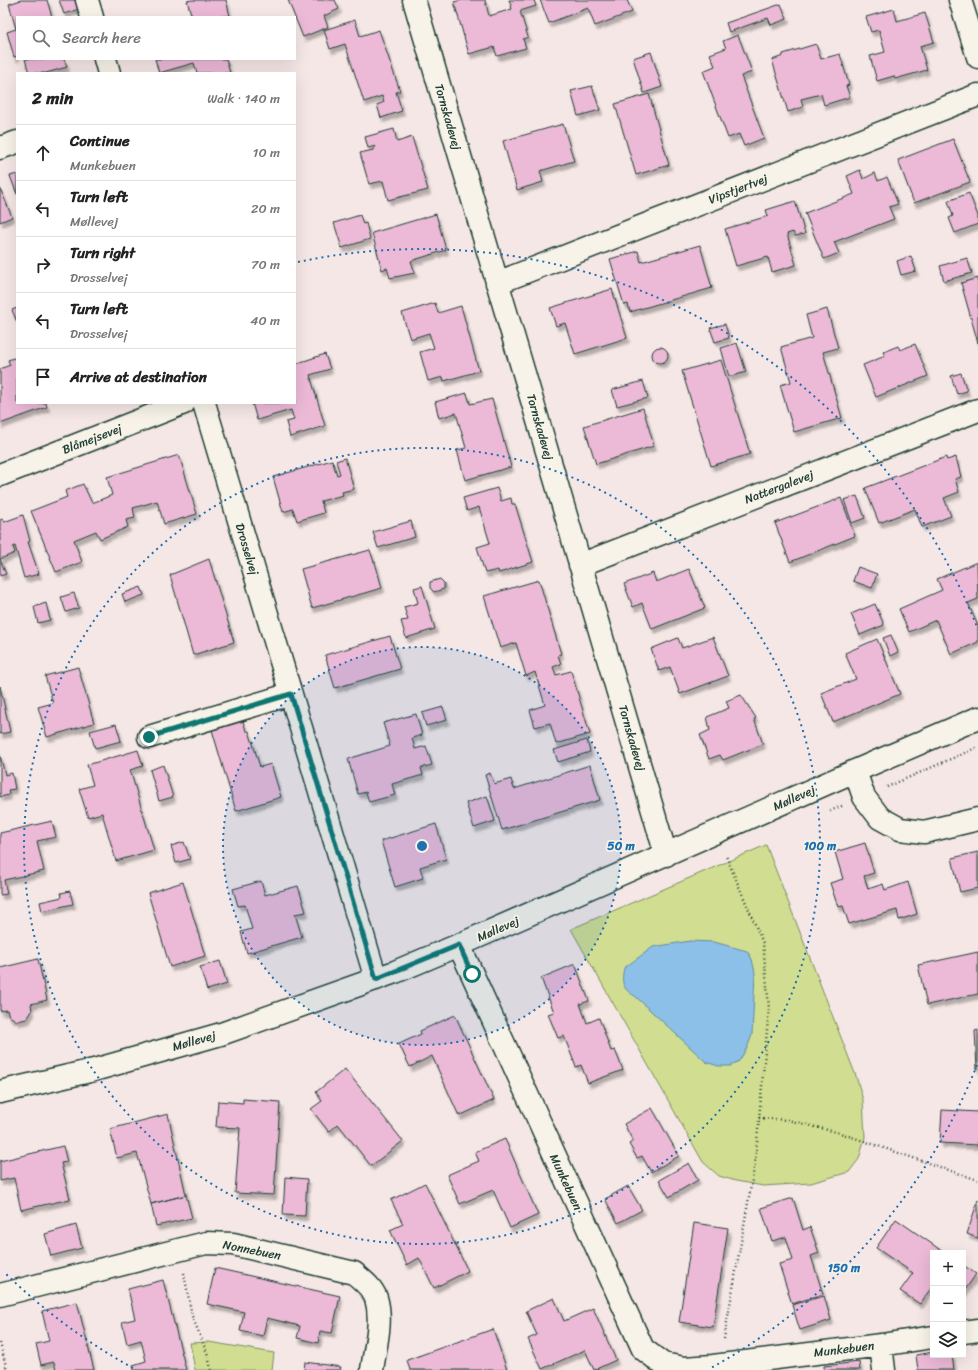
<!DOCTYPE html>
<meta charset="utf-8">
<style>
body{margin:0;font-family:Sriracha,sans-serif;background:#f2f2f2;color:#222}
.controls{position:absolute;right:12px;bottom:12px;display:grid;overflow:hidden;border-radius:0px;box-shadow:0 4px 16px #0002}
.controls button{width:36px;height:36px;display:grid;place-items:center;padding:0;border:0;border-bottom:1px solid #e0e0e0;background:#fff;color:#222;font:20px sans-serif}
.stop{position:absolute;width:12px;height:12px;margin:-9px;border:3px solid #0f766e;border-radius:50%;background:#fff}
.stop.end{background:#0f766e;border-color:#fff;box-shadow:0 1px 4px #0008}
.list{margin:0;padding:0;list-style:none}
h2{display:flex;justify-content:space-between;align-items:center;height:52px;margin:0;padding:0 16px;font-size:17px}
h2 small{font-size:13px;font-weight:400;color:#767676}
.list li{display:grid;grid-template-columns:26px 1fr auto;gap:12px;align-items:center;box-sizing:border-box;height:56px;padding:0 16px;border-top:1px solid #e0e0e0}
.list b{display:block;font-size:15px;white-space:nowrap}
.list p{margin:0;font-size:13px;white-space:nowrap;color:#767676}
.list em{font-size:13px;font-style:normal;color:#767676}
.icon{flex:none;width:22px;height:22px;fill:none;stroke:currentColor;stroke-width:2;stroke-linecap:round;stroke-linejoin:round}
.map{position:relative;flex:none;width:978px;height:1370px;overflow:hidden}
.search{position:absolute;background:#fff;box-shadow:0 4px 16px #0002;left:16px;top:16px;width:280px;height:44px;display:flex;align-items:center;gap:10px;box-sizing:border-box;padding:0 14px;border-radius:0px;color:#767676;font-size:15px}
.panel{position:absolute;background:#fff;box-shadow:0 4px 16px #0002;left:16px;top:72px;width:280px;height:332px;border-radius:0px}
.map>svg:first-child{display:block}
</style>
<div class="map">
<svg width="978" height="1370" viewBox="0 0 978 1370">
<defs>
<filter id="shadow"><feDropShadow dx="2.5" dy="4.5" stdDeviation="1" flood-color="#0004"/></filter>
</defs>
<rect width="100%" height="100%" fill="#f5e7e5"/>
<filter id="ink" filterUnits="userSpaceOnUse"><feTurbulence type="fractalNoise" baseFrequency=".025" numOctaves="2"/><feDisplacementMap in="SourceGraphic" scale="8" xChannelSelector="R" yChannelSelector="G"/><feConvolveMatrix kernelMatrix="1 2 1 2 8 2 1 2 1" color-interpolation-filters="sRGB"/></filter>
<g filter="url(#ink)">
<!-- green -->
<path fill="#d1dd90" stroke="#788d62" d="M766,845L856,1076L863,1100L865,1137L859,1159L849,1172L811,1183L763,1186L736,1181L719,1176L703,1162L571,929Z
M209,1342L274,1353L272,1370H195L190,1343Z"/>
<!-- water -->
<path fill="#8dc0e9" stroke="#618ca1" d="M690,941L714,942L747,951L752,959L755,973L752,1035L747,1048L739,1061L730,1066H718L706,1062L635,996C622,989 621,982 624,968L653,947Z"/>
<!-- building -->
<path fill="#ecb9d7" stroke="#1f3d34" filter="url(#shadow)" d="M21,0H47L52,17H17V56L14,57L7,32L16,29L9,4Z
M59,0H77L79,9L64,14Z
M192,0H226L230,16L192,17L187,1Z
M288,0H335L339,9L324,16L328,27L303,37Z
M462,0H485L489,16L512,9L509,0H534L536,6L520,11L528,37L523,39L526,48L497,56L494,47L469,54L454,2Z
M540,0H627L632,12L595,26L588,8L549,23Z
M781,4L787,19L771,25L768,18L729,32L726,23Z
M894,9L897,21L925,13L934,42L920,46L927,70L895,79L894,76L877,81L870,56L885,52L879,30L871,32L866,17Z
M355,20L360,36L379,30L400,91L396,92L402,111L381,118L377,105L384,102L382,96L364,102L345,44L330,49L324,30Z
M738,35L752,72L741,76L764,138L744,146L739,134L728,138L703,71L715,66L710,54L726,48L723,41Z
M816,44L821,59L840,54L849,85L846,86L850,97L824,105L821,94L801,99L803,107L788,112L772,60L783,56V54Z
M651,52L662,87L644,93L633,58Z
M25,59H64L67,67L46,73H29Z
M155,59H226L230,73H197L194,63L159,73Z
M592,86L600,110L578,116L571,91Z
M649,94L669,165L636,175L615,104Z
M563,124L574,161L540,171L543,182L517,190L503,141Z
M394,129L397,142L412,137L428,190L388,200L383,181L369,184L360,153L373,150L376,146L368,148L365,137Z
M953,139L970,182L914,203L898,160Z
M860,170L863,179L875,173L878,181L887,177L898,204L889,207L894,219L834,242L839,253L824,259L805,213L854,194L847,176Z
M17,174V194L10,176Z
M0,188L12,217L0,222Z
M969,193L978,216V224L955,233L949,218L953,216L948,201Z
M795,201L805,234L795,236L793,232L787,234L796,265L772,272L768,257L736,266L725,229L768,216L766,210Z
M436,214L446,250L411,261L415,273L390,278L387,268L382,270L372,233Z
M360,215L363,224L366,223L370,239L342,248L334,223Z
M700,245L712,288L630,312L628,304L624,305L610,259L638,251L641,262Z
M911,256L916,271L901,275L897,261Z
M967,258L972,273L944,281L940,266Z
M978,278V343L961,283Z
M612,289L627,338L575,354L565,323L556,326L550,308Z
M435,303L438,313L461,306L479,371L444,381L443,377L428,381L420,352L434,348L429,333L410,339L402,313Z
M17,308V322L12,310Z
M827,309L838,348L823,352L842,418L794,432L780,385L791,382L781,347L812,338L806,315Z
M725,324L729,338L715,342L710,328Z
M737,343L746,372L729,377L721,348Z
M915,344L928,376L876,397L863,365L885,356L883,352L898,346L900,350Z
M652 355a8 8 0 1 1 16 0a8 8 0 1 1-16 0Z
M325,354L330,369L310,375L325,426L290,437L286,422L294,420L291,410L257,420L252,403H295V364Z
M17,357V403H46L47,407L0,424V369L10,365L8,360Z
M721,360L750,454L711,466L682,371Z
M961,373L967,391L957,394L951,376Z
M643,381L648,398L617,406L612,390Z
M467,393L470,404L492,399L511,467L465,480L457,450L466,448L456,413L439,418L435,402Z
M643,408L654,446L596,464L584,426Z
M179,455L197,514L164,524L157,501L133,508L135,518L126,520L128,527L100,539L96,531L74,540L82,562L56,572L31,511L67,497L65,491L83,484L92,503L112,495L107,477Z
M946,457L947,460L956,457L961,477L955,479L959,492L944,498L951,516L922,527L915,509L879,523L865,488Z
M345,458L354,489L342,492L343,495L321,501L324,513L297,521L293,509L283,512L273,477L332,460L337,475L340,474L336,461Z
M497,488L501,501L511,498L512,504H515L533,562L499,573L498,570L485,573L477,547L490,543L479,507L467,511L463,498Z
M857,496L865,518L852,523L844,500Z
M841,498L855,536L790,562L775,523Z
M23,515L30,541L28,542L39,574L24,578L15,546L13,547L15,553L0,559L6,574L0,576V520L2,519L4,522Z
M411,521L415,537L378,548L373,532Z
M370,550L374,562H375L382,588L312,608L301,569Z
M209,559L234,642L193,655L170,575Z
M977,562L978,599L968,603L978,626V642L951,654L936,620L909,632L899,609L942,590L937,579Z
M858,567L877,574L872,588L853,581Z
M689,569L705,608L652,629L642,603L633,607L624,584L653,573L656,582Z
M440,579L444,583V589L434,592L430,588V582Z
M539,580L561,654L558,655L561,664L553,667L556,675L571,671L590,734L556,744L550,723L535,727L530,710L545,705L535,672L526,676L516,643L500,648L484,596Z
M422,586L435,629L406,638L401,621L408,620L404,607L418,603L414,588Z
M141,587L144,595L125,602L122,594Z
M74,593L79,608L66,612L61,597Z
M46,603L50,620L38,623L34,607Z
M875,604L884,625L860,635L851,614Z
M891,635L898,652L890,656L883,638Z
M390,636L400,669L335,688L325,655Z
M713,637L728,676L680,694L670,667L659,671L651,649L678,638L682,648Z
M877,639L900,694L833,722L821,693L856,679L845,653Z
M78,667L94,723L47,737L38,707L53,703L45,676Z
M0,686L10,732L0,734Z
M741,695L756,718L754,719L763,744L723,760L720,755L709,759L700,735L710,730L707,717L729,708L726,701Z
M443,707L447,720L426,726L422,713Z
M416,714L422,735L412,738L415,749L426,746L432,765L421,768L423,775L392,784L395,795L369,802L366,792L358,794L348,759L390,746L383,723Z
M243,721L246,731H249L260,767L271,764L281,797L236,811L212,730Z
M116,724L121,741L95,748L90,731Z
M587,740L590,752L558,762L554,750Z
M138,750L143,766L130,770L154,850L116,861L102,813L88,817L79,789L93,785L87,765Z
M0,755L5,775L12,773L15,789L8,790L9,795L0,797Z
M163,765L173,797L159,801L150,770Z
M590,765L600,800L502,830L485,775L490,773L494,784L511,779L514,789Z
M487,796L495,821L474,828L466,803Z
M52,821L56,837L37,841L44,871L4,880L7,894L0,895V833Z
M436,824L446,859L420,867L423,878L395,887L381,841Z
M184,842L190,859L176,863L171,846Z
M865,843L874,873L864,876L868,889L883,884L885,890L908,882L917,914L899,920L897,910L849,924L843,906L838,907L830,883L843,879L835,852Z
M978,852V888L960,892L952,858Z
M261,881L265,895L298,886L306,912L295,914L302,937L247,953L241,932L252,929L245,905L238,906L233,889Z
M183,882L205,956L170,967L148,893Z
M70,891L73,904L42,911L40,902L62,897L61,893Z
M978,952V994L927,1005L918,965Z
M38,959L47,1000L31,1004L32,1011L27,1019L17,1021L9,1016L7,1010L0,1011V968Z
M220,961L227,984L207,990L200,967Z
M575,964L589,1001L580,1004L587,1023L599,1018L611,1051L615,1050L623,1070L588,1083L581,1065L576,1067L564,1036L558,1038L548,1014L554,1012L541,978Z
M455,1015L494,1100L459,1116L432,1056L410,1067L399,1044L421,1034L420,1031Z
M978,1030V1069H977L975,1031Z
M345,1069L403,1141L371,1166L338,1124L329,1132L311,1109L322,1101L316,1092Z
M243,1099L280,1102L274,1195L235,1193L240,1128L216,1127L218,1101L243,1103Z
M652,1108L679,1156L651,1172L642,1156L637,1158L629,1144L633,1141L624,1124Z
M942,1110L978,1112V1145L940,1143Z
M168,1114L186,1195L151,1204L137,1153L117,1158L110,1129Z
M505,1139L538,1215L510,1228L493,1190L460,1204L447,1175L479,1161L475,1152Z
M63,1146L67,1162L61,1163L70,1199L21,1210L14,1178L0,1181V1161Z
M689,1163L698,1180L669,1197L659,1180Z
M285,1177L307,1179L305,1216L283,1215Z
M425,1183L468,1271L434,1288L419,1258L407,1265L390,1230L403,1224L391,1200Z
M628,1186L642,1210L618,1223L605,1199Z
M186,1195L192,1218L156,1226L151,1204Z
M793,1198L803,1230L810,1227L819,1253L811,1256L823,1294L792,1304L779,1264L793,1260L786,1237L772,1241L761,1208Z
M978,1200V1238L967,1234Z
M896,1219L945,1253H933V1285L920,1304L900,1291L913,1273L876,1248Z
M694,1223L728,1228L713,1327L679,1322Z
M76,1225L82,1248L51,1256L45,1234Z
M963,1265L976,1274L963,1293Z
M215,1268L340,1296L332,1333L320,1331L318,1343L297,1338L300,1326L267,1318L263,1336L240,1331L244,1312L207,1304Z
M163,1280L186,1370H134L133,1365L146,1361L141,1340L127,1344L122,1322L135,1319L128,1289Z
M824,1296L831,1320L800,1330L792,1305Z
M554,1298L564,1321L593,1308L616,1360L594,1370L585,1350L542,1369L528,1339L537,1335L526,1311Z
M77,1302L94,1370H56L54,1362L41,1365L36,1344L49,1341L42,1311Z
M493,1329L507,1370H410L407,1360Z
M933,1352V1355H952L954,1370H918L916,1355Z
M305,1362L341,1367L340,1370H304Z
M859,1362L860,1370H824V1366Z"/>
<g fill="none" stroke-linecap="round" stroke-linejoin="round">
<defs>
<path id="street" d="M87,0L92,17
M414,0L666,855
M960,0L978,57
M105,59L109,73
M0,148L17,142
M497,283L978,95
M204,403L376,979
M0,475L184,403
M580,565L978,410
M149,737L291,694
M855,771L864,797L880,818L900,829L924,832L978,819
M459,945L643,1349L663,1364L684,1368L713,1366L881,1345L933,1337
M0,1092L94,1070L221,1034L395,972L459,945L855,771L978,718
M0,1295L206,1243L233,1244L354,1273C362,1280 372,1287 376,1298C383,1321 375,1347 372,1370
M963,1332L978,1330
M881,1345L884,1370"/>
</defs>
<!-- street casing -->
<use href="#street" stroke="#1f3d34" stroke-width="25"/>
<!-- path -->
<path stroke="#1f3d34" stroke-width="2.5" stroke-dasharray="1 3" stroke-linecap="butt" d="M887,787L978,747
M830,811L842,806
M759,1118L788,1120L840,1133L978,1180
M184,1273L192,1316L208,1355L211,1370
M724,1339L755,1163L769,1008L763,943L726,856
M0,1343L7,1370"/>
<!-- street -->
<use href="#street" stroke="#f7f3e8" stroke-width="22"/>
</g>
</g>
<g fill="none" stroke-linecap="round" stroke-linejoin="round" filter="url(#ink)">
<!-- route -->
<path stroke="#0f766e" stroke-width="5" d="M149,737L291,694L376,979L459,945L472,974"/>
</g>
<!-- distance rings -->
<circle cx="422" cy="846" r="199" fill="#1f6fb2" fill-opacity=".12"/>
<g fill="none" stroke="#1f6fb2" stroke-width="2" stroke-dasharray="2 4">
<circle cx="422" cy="846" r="199"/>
<circle cx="422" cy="846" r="398"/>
<path d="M977 1065A597 597 0 0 1 711 1368M133 1368A597 597 0 0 1 4 1272M298 262A597 597 0 0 1 977 627"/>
</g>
<g text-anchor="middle" stroke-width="3.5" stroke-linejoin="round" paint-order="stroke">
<!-- street labels -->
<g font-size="12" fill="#1f3d34" stroke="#f7f3e8">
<text transform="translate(448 117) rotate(74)" y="4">Tornskadevej</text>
<text transform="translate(738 189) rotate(-21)" y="4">Vipstjertvej</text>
<text transform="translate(540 427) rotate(74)" y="4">Tornskadevej</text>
<text transform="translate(92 439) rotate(-21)" y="4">Blåmejsevej</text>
<text transform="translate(779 487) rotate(-21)" y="4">Nattergalevej</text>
<text transform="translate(247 549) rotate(73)" y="4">Drosselvej</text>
<text transform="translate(632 738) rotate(74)" y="4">Tornskadevej</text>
<text transform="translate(794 798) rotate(-24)" y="4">Møllevej</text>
<text transform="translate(498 929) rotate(-24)" y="4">Møllevej</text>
<text transform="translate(194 1041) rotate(-16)" y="4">Møllevej</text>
<text transform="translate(566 1182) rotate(65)" y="4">Munkebuen</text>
<text transform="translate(252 1250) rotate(11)" y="4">Nonnebuen</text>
<text transform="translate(844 1349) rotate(-7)" y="4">Munkebuen</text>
</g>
</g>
<circle cx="422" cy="846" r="6" fill="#1f6fb2" stroke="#f7f3e8" stroke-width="2"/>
<g font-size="12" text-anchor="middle" font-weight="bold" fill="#1f6fb2" stroke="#f7f3e8" stroke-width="3.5" stroke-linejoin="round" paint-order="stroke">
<text x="621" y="850">50 m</text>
<text x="820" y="850">100 m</text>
<text x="844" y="1272">150 m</text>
</g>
</svg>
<div class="controls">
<button>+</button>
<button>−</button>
<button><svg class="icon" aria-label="layers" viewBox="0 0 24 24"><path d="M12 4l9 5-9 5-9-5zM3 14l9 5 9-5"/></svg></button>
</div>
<div class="stop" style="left:472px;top:974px"></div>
<div class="stop end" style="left:149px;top:737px"></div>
<div class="search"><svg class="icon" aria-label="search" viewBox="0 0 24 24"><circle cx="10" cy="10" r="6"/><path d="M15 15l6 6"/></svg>Search here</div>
<section class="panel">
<h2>2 min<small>Walk · 140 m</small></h2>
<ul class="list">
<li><svg class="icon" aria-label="ahead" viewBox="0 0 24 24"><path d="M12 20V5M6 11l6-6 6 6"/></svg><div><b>Continue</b><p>Munkebuen</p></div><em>10 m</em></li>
<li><svg class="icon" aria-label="left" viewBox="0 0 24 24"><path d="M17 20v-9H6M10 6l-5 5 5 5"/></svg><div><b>Turn left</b><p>Møllevej</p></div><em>20 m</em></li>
<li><svg class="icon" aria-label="right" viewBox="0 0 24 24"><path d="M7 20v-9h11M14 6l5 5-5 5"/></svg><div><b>Turn right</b><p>Drosselvej</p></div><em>70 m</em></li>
<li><svg class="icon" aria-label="left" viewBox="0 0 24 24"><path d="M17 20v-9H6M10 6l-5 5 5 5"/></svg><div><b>Turn left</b><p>Drosselvej</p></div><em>40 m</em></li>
<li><svg class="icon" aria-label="arrive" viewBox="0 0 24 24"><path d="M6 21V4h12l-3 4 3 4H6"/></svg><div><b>Arrive at destination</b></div></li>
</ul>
</section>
</div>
